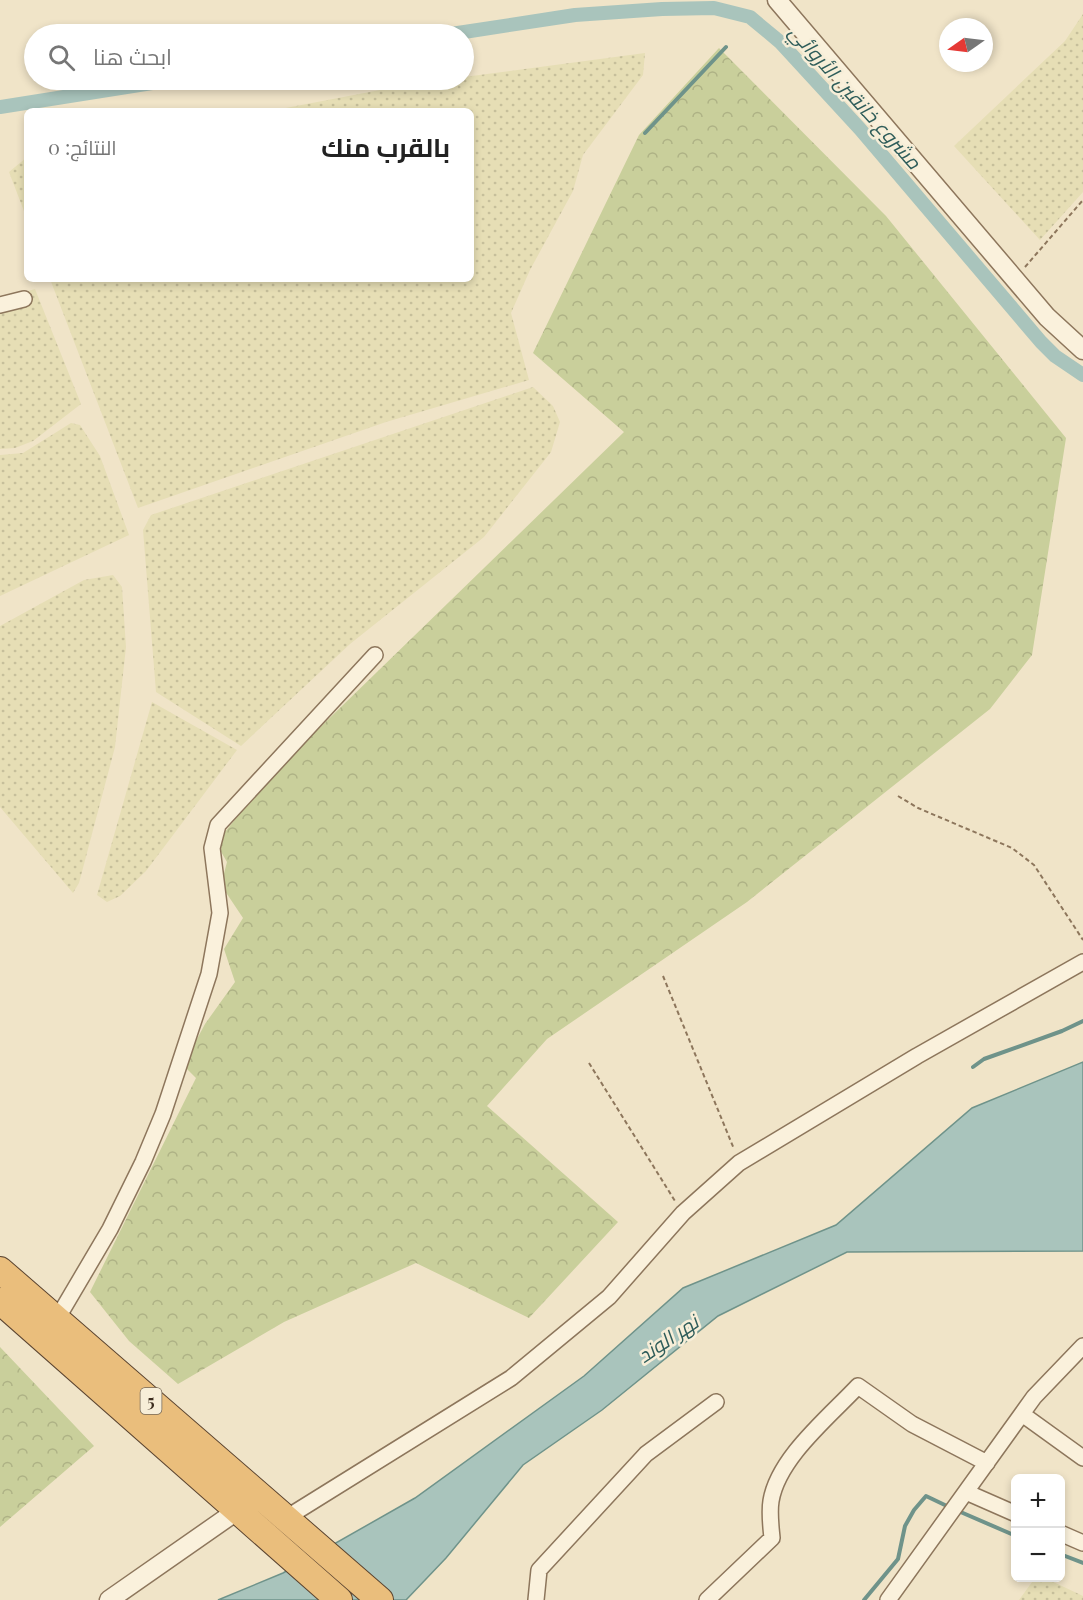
<!DOCTYPE html>
<html lang="ar">
<meta charset="utf-8">
<style>
body{margin:0;font-family:"Playfair Display",Cairo,serif;background:#f6f6f6;color:#222;direction:rtl}
.controls{position:absolute;right:18px;bottom:18px;display:grid;overflow:hidden;border-radius:9px;box-shadow:0 3px 9px #0003}
.controls button{width:54px;height:54px;display:grid;place-items:center;padding:0;border:0;border-bottom:2px solid #e0e0e0;background:#fff;color:#222;font:30px sans-serif}
.compass{position:absolute;left:939px;top:18px;width:54px;height:54px;border-radius:50%;background:#fff;box-shadow:0 3px 9px #0003;rotate:256deg}
.list{margin:0;padding:0;list-style:none}
h2{display:flex;justify-content:space-between;align-items:center;height:78px;margin:0;padding:0 24px;font-size:26px}
h2 small{font-size:20px;font-weight:400;color:#767676}
.icon{flex:none;width:33px;height:33px;fill:none;stroke:currentColor;stroke-width:2;stroke-linecap:round;stroke-linejoin:round}
.map{position:relative;flex:none;width:1083px;height:1600px;overflow:hidden;direction:ltr}
.search{position:absolute;background:#fff;box-shadow:0 3px 9px #0003;left:24px;top:24px;width:450px;height:66px;display:flex;align-items:center;gap:15px;box-sizing:border-box;padding:0 21px;border-radius:33px;color:#767676;font-size:22px}
.panel{position:absolute;background:#fff;box-shadow:0 3px 9px #0003;left:24px;top:108px;width:450px;height:174px;border-radius:9px;direction:rtl}
.map>svg:first-child{display:block}
</style>
<div class="map">
<svg width="1083" height="1600" viewBox="0 0 1083 1600">
<defs>
<pattern id="farmland-dots" width="8" height="8" patternUnits="userSpaceOnUse" patternTransform="scale(1.5)"><rect width="8" height="8" fill="#e6deb5"/><path d="M2 2h.1M6 6h.1" fill="none" stroke="#c6bf9b" stroke-width="1.8" stroke-linecap="round"/></pattern>
<pattern id="forest-crowns" width="20" height="18" patternUnits="userSpaceOnUse" patternTransform="scale(1.5)"><rect width="20" height="18" fill="#c9cf9b"/><path d="M2 6a3 3 0 1 1 6 0M12 15a3 3 0 1 1 6 0" fill="none" stroke="#aeb285"/></pattern>
</defs>
<rect width="100%" height="100%" fill="#f0e4c8"/>
<!-- farmland -->
<path fill="url(#farmland-dots)" d="M1083,14V192L1040,240L954,146L1065,41Z
M645,53L643,75L583,155L573,191L530,270L511,313L529,380L386,422L138,508L50,279H471V111H270L422,82L464,80V77Z
M27,157V219L9,172Z
M35,289L81,404L33,441L15,448L0,449V299Z
M533,387L553,406L560,422L551,452L484,537L350,644L241,746L156,692L143,530L151,515Z
M71,423L80,425L100,456L129,535L0,596V455L23,453Z
M113,575L122,587L126,647L115,747L79,883L73,893L0,807V626L84,580Z
M152,702L237,750L146,871L120,896L107,902L97,895Z
M1035,1578H1045L1083,1596V1600H1019Z"/>
<!-- forest -->
<path fill="url(#forest-crowns)" d="M719,48L886,216L1066,438L1032,655L990,709L747,902L547,1039L487,1106L618,1222L529,1318L416,1263L284,1322L178,1384L129,1341L90,1292L196,1078L183,1065L205,1024L235,982L224,949L243,918L221,885L227,862L216,843L271,775L624,432L533,353L639,135Z
M0,1347L94,1446L0,1527Z"/>
<!-- water -->
<path fill="#a9c4bc" stroke="#6f938a" stroke-width="1.5" d="M1083,1062V1251L847,1252L718,1316L602,1410L523,1465L446,1558L406,1600H218L283,1573L415,1498L584,1376L683,1288L836,1225L972,1108Z"/>
<g fill="none" stroke-linecap="round" stroke-linejoin="round">
<!-- stream -->
<path stroke="#6f938a" stroke-width="4" d="M645,133L726,47
M973,1067L984,1059L1062,1031L1083,1021
M956,1510L1016,1536
M1060,1554L1083,1563
M864,1600L898,1559L905,1526L914,1510L926,1496L949,1507"/>
<!-- canal -->
<path stroke="#a9c4bc" stroke-width="14" d="M451,34L575,15L662,9L714,8L750,17L780,42L860,129L1041,342L1055,356L1083,375
M0,107L171,80"/>
<defs>
<path id="minor" d="M0,305L24,299
M57,1319L110,1229L143,1162L163,1114L209,974L220,913L212,848L218,825L375,655
M1022,1414L1083,1458
M966,1492L1016,1514
M286,1518L511,1378L609,1297L683,1213L739,1163L917,1056L1083,962
M1060,1533L1083,1543
M536,1600L539,1570L646,1454L716,1402
M707,1600L772,1538C771,1527 769,1513 771,1501C778,1458 829,1417 858,1386L912,1424L987,1463
M888,1600L1034,1397L1083,1346"/>
<path id="tertiary" d="M777,0L1047,317L1083,350
M109,1600L238,1510"/>
<path id="trunk" d="M0,1270L380,1600
M0,1301L339,1600"/>
</defs>
<!-- minor casing -->
<use href="#minor" stroke="#8d765c" stroke-width="18"/>
<!-- tertiary casing -->
<use href="#tertiary" stroke="#8d765c" stroke-width="21"/>
<!-- trunk casing -->
<use href="#trunk" stroke="#5b4430" stroke-width="28"/>
<!-- path -->
<path stroke="#8d765c" stroke-width="2" stroke-dasharray="4.5 3" stroke-linecap="butt" d="M1025,267L1083,200
M898,796L918,808L1012,848L1034,865L1083,940
M663,976L734,1149
M589,1063L675,1201"/>
<!-- minor -->
<use href="#minor" stroke="#faf1dc" stroke-width="15"/>
<!-- tertiary -->
<use href="#tertiary" stroke="#faf1dc" stroke-width="18"/>
<!-- trunk -->
<use href="#trunk" stroke="#eabe7c" stroke-width="26"/>
</g>
<g text-anchor="middle" stroke-width="5" stroke-linejoin="round" paint-order="stroke">
<!-- shield labels -->
<rect fill="#f7eed8" stroke="#756857" stroke-width="1.5" x="140.5" y="1388" width="21" height="26" rx="4.5"/>
<g font-size="16" font-weight="bold" fill="#3d2e20">
<text x="151" y="1407">5</text>
</g>
<!-- water labels -->
<g font-size="20" font-style="italic" fill="#2f5d5a" stroke="#f7eed8">
<text transform="translate(855 97) rotate(48)" y="7">مشروع خانقين الأروائي</text>
<text transform="translate(668 1339) rotate(-34)" y="7">نهر الوند</text>
</g>
</g>
</svg>
<div class="controls">
<button>+</button>
<button>−</button>
</div>
<svg class="compass" viewBox="-18 -18 36 36"><path d="M0-13l5 13h-10z" fill="#e53935"/><path d="M0 13l5-13h-10z" fill="#767676"/></svg>
<div class="search"><svg class="icon" aria-label="search" viewBox="0 0 24 24"><circle cx="10" cy="10" r="6"/><path d="M15 15l6 6"/></svg>ابحث هنا</div>
<section class="panel">
<h2>بالقرب منك<small>النتائج: 0</small></h2>
<ul class="list">
</ul>
</section>
</div>
